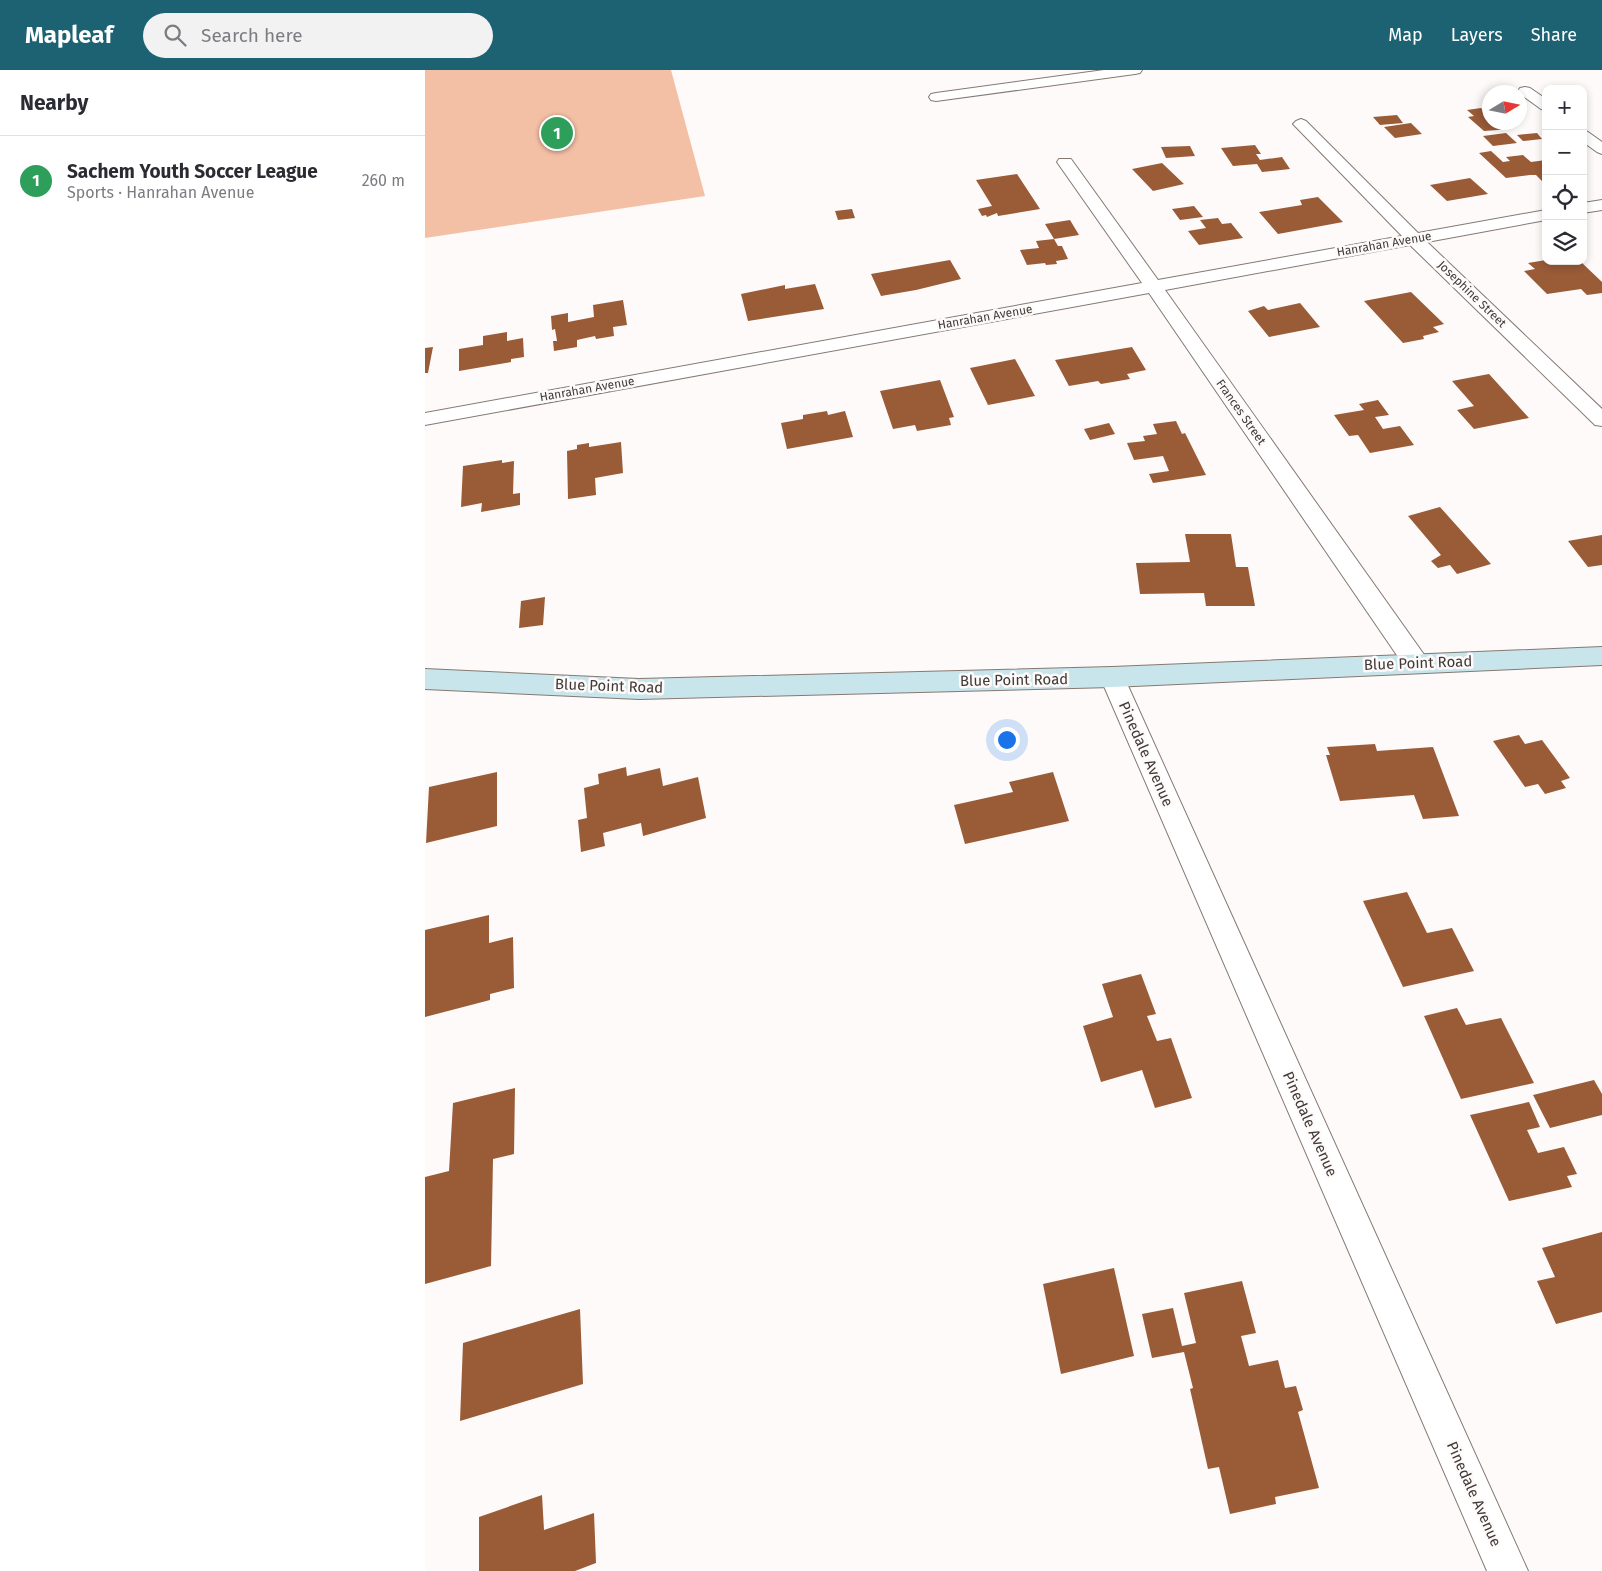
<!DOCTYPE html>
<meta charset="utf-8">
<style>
body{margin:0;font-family:"Fira Sans",sans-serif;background:#f2f2f3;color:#2b2b33}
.controls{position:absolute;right:15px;top:15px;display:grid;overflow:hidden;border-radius:10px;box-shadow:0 2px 8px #0003}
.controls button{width:45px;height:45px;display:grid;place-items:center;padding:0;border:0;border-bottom:1px solid #e1e1e2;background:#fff;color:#2b2b33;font:25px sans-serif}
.compass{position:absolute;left:1057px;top:15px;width:45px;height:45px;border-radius:50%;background:#fff;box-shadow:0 2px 8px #0003;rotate:80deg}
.you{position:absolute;left:581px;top:669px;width:18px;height:18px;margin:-12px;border:4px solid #fff;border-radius:50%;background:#1a73e8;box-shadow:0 0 0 8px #1a73e833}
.badge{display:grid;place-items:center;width:32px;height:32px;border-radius:50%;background:#1c6273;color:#fff;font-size:16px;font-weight:700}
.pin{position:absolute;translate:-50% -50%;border:2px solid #fff;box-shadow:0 1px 5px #0006}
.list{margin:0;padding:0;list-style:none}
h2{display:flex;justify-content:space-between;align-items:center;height:65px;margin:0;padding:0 20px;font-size:21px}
h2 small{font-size:16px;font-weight:400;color:#7c7c81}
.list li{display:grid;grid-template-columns:32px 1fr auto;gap:15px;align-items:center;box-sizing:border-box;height:90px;padding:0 20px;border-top:1px solid #e1e1e2}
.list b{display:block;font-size:19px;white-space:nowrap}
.list p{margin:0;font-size:16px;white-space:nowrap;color:#7c7c81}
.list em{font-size:16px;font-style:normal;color:#7c7c81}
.icon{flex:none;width:28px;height:28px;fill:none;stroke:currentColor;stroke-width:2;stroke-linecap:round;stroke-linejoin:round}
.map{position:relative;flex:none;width:1177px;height:1501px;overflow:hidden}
header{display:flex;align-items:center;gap:30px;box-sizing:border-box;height:70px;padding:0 25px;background:#1c6273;color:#fff}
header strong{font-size:24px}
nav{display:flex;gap:28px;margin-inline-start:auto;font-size:18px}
.search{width:350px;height:45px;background:#f2f2f3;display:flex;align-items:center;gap:12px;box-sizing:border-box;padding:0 18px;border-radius:28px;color:#7c7c81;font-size:19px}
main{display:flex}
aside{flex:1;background:#fff}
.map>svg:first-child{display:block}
</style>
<header>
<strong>Mapleaf</strong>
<div class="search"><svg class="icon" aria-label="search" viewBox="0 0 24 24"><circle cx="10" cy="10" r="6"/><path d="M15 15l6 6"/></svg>Search here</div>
<nav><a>Map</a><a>Layers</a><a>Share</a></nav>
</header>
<main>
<aside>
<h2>Nearby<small></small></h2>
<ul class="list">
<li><span class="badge" style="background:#2e9e5b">1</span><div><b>Sachem Youth Soccer League</b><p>Sports · Hanrahan Avenue</p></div><em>260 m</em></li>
</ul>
</aside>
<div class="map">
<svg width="1177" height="1501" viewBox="0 0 1177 1501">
<rect width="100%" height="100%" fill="#fdfaf9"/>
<!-- green -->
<path fill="#f4c0a5" d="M0,0H246L280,126L0,168Z"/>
<!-- building -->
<path fill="#9a5b37" d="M1056,38L1061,43L1064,42V52H1085L1087,54L1083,56L1086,59L1059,61L1043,47L1049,46L1042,40Z
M972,45L978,53L955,55L948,47Z
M986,53L997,64L970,68L959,57Z
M1081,63L1092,73L1068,76L1058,66Z
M1112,63L1117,69L1098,71L1092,65Z
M830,75L836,84H831L835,90L857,87L865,99L837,102L832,94L808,96L796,78Z
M765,76L770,86L741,88L736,77Z
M1066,81L1078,92L1085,91L1081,87L1098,85L1106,92L1121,90V111L1118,112L1111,105H1105L1081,108L1054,83Z
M737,93L759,114L728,121L707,99Z
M592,104L615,139L573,146L572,143L562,147L561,145L557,146L553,139L567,136L551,110Z
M1045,108L1063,124L1022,131L1005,115Z
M893,127L918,152L853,164L834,142L877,135L875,130Z
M769,136L778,147L755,150L747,139Z
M427,139L430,148L413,150L410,141Z
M793,148L797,154L806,153L818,168L774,175L763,161L781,158L775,150Z
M645,150L654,165L629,169L620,154Z
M629,169L633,176H637L643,189L631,191L632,194L621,195L620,193L602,195L595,180L614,178L611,171Z
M525,190L536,209L491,220L456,226L446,204Z
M1121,190L1132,193L1155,191L1177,212V223L1162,225L1156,219L1122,224L1099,201L1110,199L1103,193Z
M390,214L399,239L323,251L316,224L360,215V219Z
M986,222L1019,254L1008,257L1014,262L998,266L999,269L978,273L939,231Z
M198,230L202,255L188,257L189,266L171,269L170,266L152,270V277L129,281L128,271H132L130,259L127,260L126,246L143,243V252L169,247L168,235Z
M875,233L895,257L844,267L823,241L839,236L843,240Z
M82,262V271L98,268L99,287L86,289V292L34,301V279L58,275V266Z
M8,277L3,303H0V278Z
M707,277L721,300L702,304L705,309L676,314L673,311L644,316L630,290Z
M590,289L610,326L563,335L545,298Z
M1064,304L1104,348L1049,359L1032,340L1049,336L1027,311Z
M515,310L529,347L524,348L526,355L492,361L490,355L468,359L455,321Z
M953,330L964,345L950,347L958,359L975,356L989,375L945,383L933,365L924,366L909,345L939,340L934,334Z
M402,341L403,345L420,341L428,367L362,379L356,353L378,349V345Z
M751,351L757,364L760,363L781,405L728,413L724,404L744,401L738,386L709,390L702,373L720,371L718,366L732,364L728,354Z
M684,353L690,364L665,370L659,359Z
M196,372L198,403L170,408L171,425L143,429L142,381L152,379V375L164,373V377Z
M77,390V393L89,391L88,424L95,423V435L56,442L57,433L36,437L38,396Z
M1015,437L1066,494L1032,504L1025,495L1013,498L1006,491L1016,485L983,446Z
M760,464H806L811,497H823L830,536H781L779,523L715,524L711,493L765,492Z
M1177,465V495L1163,497L1143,471Z
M120,527L118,555L94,558L96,531Z
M1094,665L1100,674L1117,670L1145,708L1136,711L1141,718L1120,724L1113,714L1100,717L1068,671Z
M950,674L952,681L1008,677L1034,746L998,749L989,725L915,731L901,685H905L902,677Z
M201,697L202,706L235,698L238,716L273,707L281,748L218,766L216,753L178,763L180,776L156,782L153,750L162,748L159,718L174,714L173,704Z
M72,702V756L1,773L4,717Z
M628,702L644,751L540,774L529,735L588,722L584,712Z
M982,822L1002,863L1027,858L1049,901L978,917L938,831Z
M64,845V873L88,867L89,918L65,924V930L0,947V860Z
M716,904L731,944L722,946L732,971L746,968L767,1028L730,1038L717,1000L676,1012L658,956L688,947L677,914Z
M1032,938L1041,955L1076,948L1109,1013L1036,1029L999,946Z
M1169,1010L1177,1024V1045L1125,1058L1108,1025Z
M90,1018L89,1084L68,1089L66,1196L0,1214V1107L24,1101L28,1033Z
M1104,1032L1115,1057L1102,1060L1113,1083L1139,1077L1152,1104L1142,1106L1147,1117L1084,1131L1045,1045Z
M1177,1162V1242L1131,1254L1112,1211L1130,1207L1117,1178Z
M689,1198L709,1286L636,1304L618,1214Z
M817,1211L831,1263L816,1266L824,1296L853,1290L860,1318L871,1316L878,1340L873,1342L894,1418L850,1427L851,1434L805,1444L794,1397L783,1399L765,1319L768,1318L759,1282L727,1288L717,1244L748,1238L757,1276L771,1273L759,1223Z
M155,1239L158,1314L35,1351L38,1273Z
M117,1425L119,1460L169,1443L171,1493L150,1501H54V1447Z"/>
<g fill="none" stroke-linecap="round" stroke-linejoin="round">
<defs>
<path id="street" d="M679,0H717L715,3L710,4L511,31L506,30L504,27L506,24L511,23Z
M1100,17L1105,18L1121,29V40L1116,39L1095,24L1093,21L1095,18Z
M876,49L881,51L993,163L1121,140V150L1002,172L1177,339V356L1170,355L985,175L740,220L1000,586L1003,593L1000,600L991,603L982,600L724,223L0,355V343L717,213L632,92L634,89H646L733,210L977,166L871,57L868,54L871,51Z
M1158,60L1163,62L1177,72V84L1172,82L1158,72Z
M1177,130V140L1158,143V133Z
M687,597L696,600L699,607L1103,1501H1062L675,607L678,600Z"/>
<path id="secondary" d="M1177,577V595L687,617L214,629L0,619V599L214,609L687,597Z"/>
</defs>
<!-- street casing -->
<use href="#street" stroke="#857972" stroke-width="2"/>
<!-- secondary casing -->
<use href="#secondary" stroke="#857972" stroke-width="2"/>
<!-- street -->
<use href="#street" fill="#fff" fill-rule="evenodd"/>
<!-- secondary -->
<use href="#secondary" fill="#c9e5ec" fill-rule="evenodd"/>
</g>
<g text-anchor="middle" stroke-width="5" stroke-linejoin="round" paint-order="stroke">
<!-- far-street labels -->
<g font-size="12" fill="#3f3a37" stroke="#fdfaf9">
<text transform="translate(959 174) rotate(-10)" y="4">Hanrahan Avenue</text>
<text transform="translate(1047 224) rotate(44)" y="4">Josephine Street</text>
<text transform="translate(560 247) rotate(-10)" y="4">Hanrahan Avenue</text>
<text transform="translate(162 319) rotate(-10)" y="4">Hanrahan Avenue</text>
<text transform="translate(816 342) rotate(55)" y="4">Frances Street</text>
</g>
<!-- street labels -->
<g font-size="15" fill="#3f3a37" stroke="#fdfaf9">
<text transform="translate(993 593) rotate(-2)" y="5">Blue Point Road</text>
<text transform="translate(589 610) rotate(-1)" y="5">Blue Point Road</text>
<text transform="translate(184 616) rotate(2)" y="5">Blue Point Road</text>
<text transform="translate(721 684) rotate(66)" y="5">Pinedale Avenue</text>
<text transform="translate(885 1054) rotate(66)" y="5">Pinedale Avenue</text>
<text transform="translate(1049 1424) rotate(66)" y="5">Pinedale Avenue</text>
</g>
</g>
</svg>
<div class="controls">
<button>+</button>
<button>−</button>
<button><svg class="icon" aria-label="locate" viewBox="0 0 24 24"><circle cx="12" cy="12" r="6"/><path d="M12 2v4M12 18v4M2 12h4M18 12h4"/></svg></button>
<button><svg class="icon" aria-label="layers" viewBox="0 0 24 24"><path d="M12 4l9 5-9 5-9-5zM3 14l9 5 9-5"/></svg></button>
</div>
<svg class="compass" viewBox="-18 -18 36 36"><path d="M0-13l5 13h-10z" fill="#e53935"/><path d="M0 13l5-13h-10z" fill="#7c7c81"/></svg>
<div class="you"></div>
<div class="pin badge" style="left:132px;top:63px;background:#2e9e5b">1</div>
</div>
</main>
